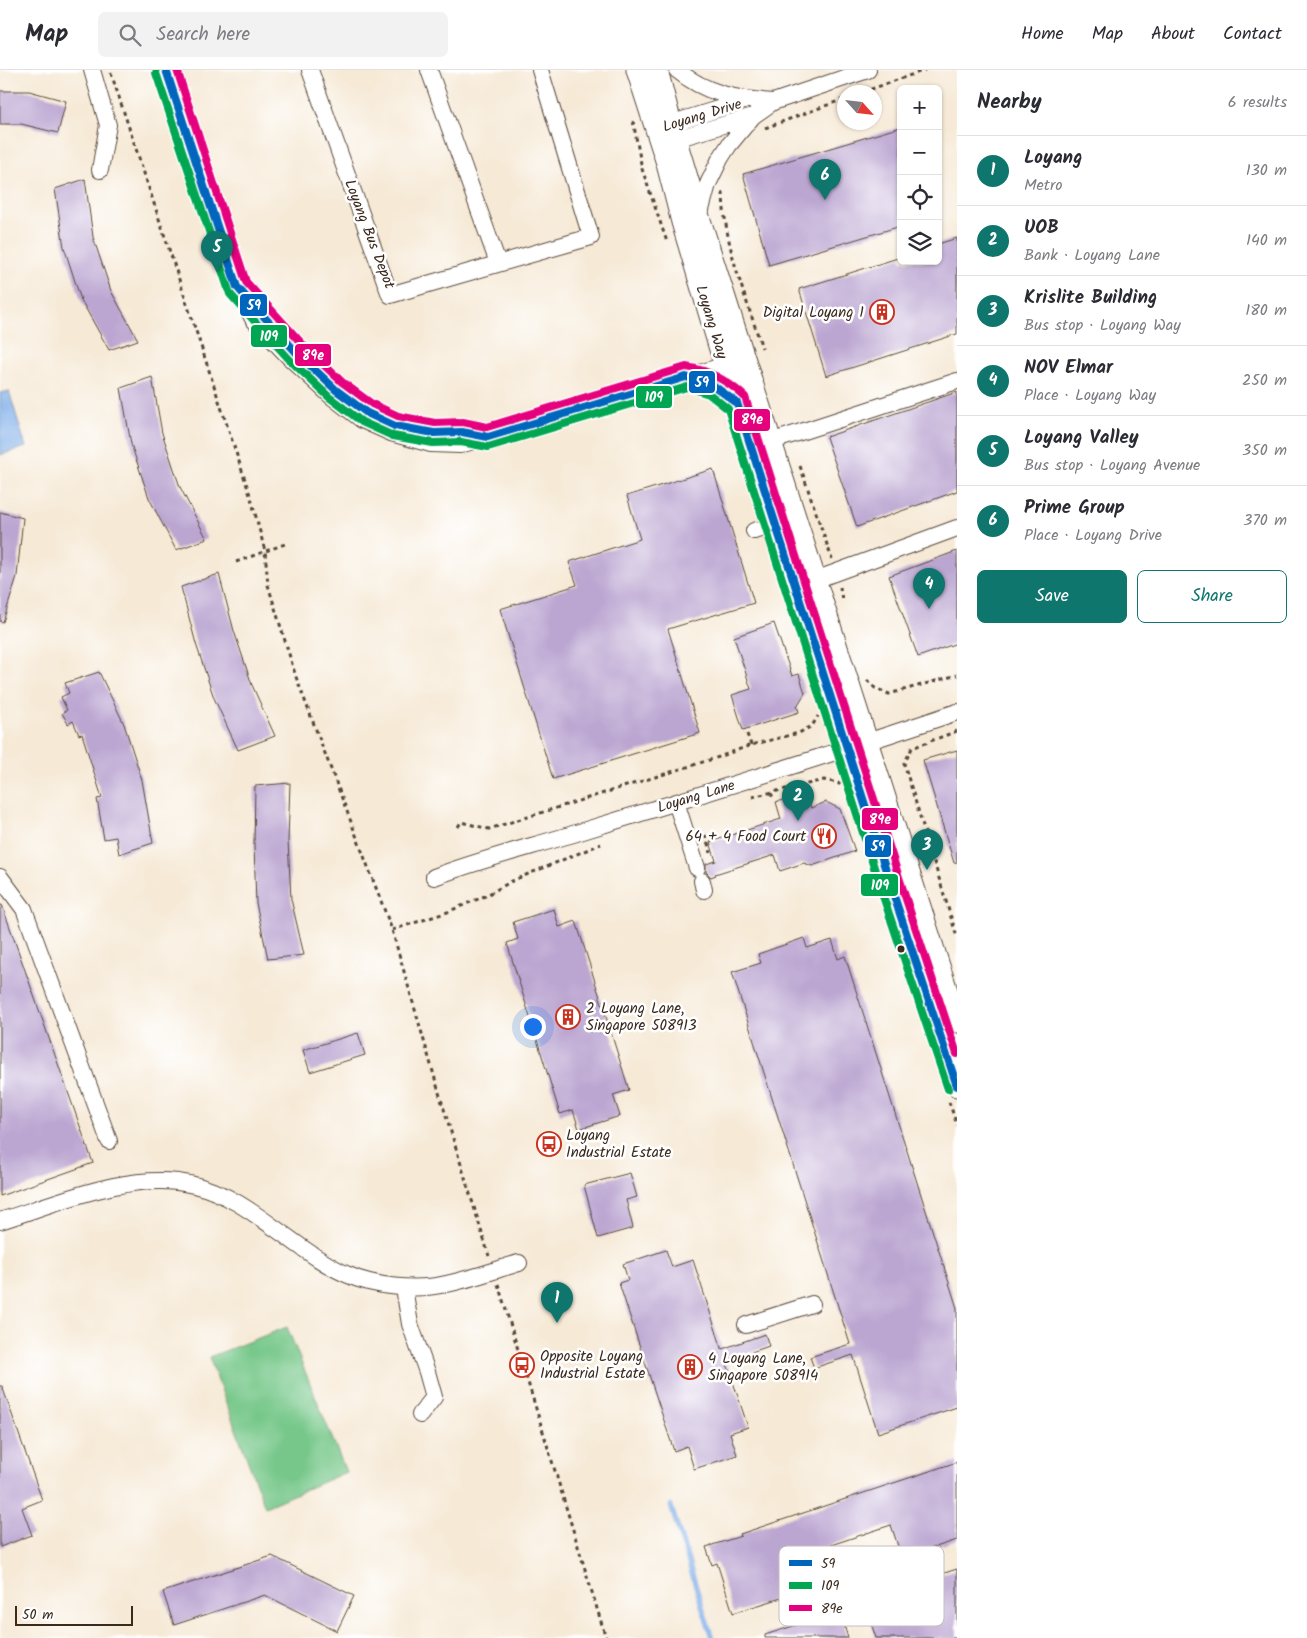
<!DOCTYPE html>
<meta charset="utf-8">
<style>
body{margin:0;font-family:Kalam,sans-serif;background:#f2f2f3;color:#2b2b33}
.controls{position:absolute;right:15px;top:15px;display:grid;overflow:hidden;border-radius:8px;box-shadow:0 1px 4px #0004}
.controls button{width:45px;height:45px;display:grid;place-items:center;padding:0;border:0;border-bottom:1px solid #e1e1e2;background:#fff;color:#2b2b33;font:25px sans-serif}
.compass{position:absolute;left:837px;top:15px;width:45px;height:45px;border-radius:50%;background:#fff;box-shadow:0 1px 4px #0004;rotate:117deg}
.scale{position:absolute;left:15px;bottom:12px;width:118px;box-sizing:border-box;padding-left:5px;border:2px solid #3b2a1e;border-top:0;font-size:14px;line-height:18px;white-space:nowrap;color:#3b2a1e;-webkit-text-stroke:4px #fff;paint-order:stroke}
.you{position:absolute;left:532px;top:956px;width:18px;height:18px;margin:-12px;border:4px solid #fff;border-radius:50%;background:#1a73e8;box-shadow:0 0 0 8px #1a73e833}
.badge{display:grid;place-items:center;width:32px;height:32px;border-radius:50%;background:#0f766e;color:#fff;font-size:16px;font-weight:700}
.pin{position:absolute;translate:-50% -41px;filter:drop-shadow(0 1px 2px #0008)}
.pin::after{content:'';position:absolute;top:26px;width:18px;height:15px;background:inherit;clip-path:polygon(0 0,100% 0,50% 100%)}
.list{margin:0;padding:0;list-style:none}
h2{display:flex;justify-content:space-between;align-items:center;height:65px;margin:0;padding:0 20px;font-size:21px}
h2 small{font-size:16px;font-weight:400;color:#7c7c81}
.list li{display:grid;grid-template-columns:32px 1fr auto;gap:15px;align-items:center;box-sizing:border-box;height:70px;padding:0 20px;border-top:1px solid #e1e1e2}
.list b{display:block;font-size:19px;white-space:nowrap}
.list p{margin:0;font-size:16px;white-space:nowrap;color:#7c7c81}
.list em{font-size:16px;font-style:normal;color:#7c7c81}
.actions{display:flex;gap:10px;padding:15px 20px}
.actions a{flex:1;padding:11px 0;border:1px solid #0f766e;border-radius:8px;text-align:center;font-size:18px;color:#0f766e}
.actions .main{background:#0f766e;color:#fff}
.icon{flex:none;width:28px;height:28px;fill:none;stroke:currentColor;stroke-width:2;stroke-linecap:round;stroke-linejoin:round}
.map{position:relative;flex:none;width:957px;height:1568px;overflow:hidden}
header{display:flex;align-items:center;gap:30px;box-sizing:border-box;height:70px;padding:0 25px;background:#fff;border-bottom:1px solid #e1e1e2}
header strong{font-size:24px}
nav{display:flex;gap:28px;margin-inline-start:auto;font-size:18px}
.search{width:350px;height:45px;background:#f2f2f3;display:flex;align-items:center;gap:12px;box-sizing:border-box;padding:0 18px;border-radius:8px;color:#7c7c81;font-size:19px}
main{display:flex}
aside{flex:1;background:#fff}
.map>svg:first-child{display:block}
</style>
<header>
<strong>Map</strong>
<div class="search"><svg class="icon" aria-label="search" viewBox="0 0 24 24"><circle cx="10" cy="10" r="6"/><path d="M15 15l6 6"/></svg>Search here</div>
<nav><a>Home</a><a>Map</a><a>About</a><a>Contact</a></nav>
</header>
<main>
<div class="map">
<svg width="957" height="1568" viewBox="0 0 957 1568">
<rect width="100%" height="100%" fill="#fff"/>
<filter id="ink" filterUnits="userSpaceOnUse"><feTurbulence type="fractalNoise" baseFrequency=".02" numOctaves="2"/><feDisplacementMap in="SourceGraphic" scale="10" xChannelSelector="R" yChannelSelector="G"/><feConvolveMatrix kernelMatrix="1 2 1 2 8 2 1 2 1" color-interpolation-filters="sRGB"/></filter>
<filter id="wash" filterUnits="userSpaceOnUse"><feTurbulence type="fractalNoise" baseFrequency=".0096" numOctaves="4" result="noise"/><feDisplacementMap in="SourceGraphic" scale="20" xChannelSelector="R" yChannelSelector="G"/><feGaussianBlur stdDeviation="1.12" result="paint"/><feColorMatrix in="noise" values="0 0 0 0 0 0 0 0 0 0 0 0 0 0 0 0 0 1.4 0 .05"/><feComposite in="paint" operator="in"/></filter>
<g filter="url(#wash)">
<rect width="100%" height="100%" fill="#f6e9d5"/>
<!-- green -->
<path fill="#76c789" stroke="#587854" d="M287,1257L346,1402L265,1437L209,1287Z"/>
<!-- water -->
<path fill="#7eade8" stroke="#5c6c83" d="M9,321L26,377L0,385V323Z"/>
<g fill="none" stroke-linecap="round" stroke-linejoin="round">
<!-- stream -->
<path stroke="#7eade8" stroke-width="5" d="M671,1436L712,1568"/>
</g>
<g id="blocks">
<!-- building -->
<path fill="#bba6d1" d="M0,21H29L66,31L58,63L21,54H0Z
M901,57V156L769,195L743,104Z
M85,109L93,167L111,221L138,270L109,280L81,230L64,177L55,119Z
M957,168V264L826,306L799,219L901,187V191H938V174Z
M152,307L162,363L180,417L207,469L176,480L149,428L131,374L121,318Z
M957,322V421L857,457L826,367Z
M713,399L754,533L668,559L700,663L553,709L500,539L577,515L569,492L640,469L627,426Z
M0,442L23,448L17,506L3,552L0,551Z
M957,481V573L918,587L889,506Z
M219,504L234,561L252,615L275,666L238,680L214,628L196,574L181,517Z
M774,553L792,606L799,604L805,623L797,636L799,642L743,660L732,625L751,619L734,567Z
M99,602L124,654L142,710L153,773L119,784L116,767L104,769L97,729L102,728L82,664L79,665L73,651L68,654L62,643L67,640L61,627L69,623L65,613Z
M957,680V792L954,793L923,690Z
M290,713L288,771L291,829L304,885L268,889L256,833L254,775L255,716Z
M806,723L811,738L826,732L840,739L855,781L812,796L804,793L780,801L775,785L715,804L716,805L711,807L706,802V794L716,791L710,772L781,749L776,732Z
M0,835H2L93,1093L0,1126Z
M554,839L559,857L576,851L629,1020L613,1025L620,1046L579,1059L573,1040L560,1044L507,873L518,869L513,852Z
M804,868L807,878L832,870L838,889L845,886L957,1238V1337L878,1363L853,1285L814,1298L810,1287L850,1274L732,902L761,893L758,884Z
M358,963L365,985L310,1002L303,980Z
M630,1103L637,1127L626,1130L633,1158L598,1168L584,1115Z
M666,1180L672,1197L693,1190L722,1279L765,1264L769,1276L726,1291L748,1357L730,1363L737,1385L694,1399L687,1376L674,1381L619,1213L628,1210L623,1194Z
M0,1316H2L42,1430L22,1438L32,1465L0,1477Z
M957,1392V1470L902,1488L891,1455L825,1477L836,1511L733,1543L717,1493L712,1495L706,1477L741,1466L740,1464Z
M272,1486L354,1526L337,1561L265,1525L174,1555L163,1522Z
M957,1499V1568H876L870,1550L908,1537L901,1517Z
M840,1541L848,1568H765V1565Z"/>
</g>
</g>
<g filter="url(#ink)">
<use href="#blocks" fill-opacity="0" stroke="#574739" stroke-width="1"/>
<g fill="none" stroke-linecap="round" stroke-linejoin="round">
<defs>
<path id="minor" d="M92,0L108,55L100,100
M166,0L237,217L253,249L291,289L331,326L362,350L391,363L431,374L460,375L736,292
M310,0L390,225L591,167L540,0
M429,0L498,193
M677,0C706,24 736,29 773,32
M660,57L744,31
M666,72L753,46
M699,147L708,114L720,89L729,75L753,46L773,32L868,0
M689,308C711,311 720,318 737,333
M422,361L434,363L462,362L484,366
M770,372L957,311
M754,461L776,455
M815,510L957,458
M676,732L697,798
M0,807L24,839L109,1071
M434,807C484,788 535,776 586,760C710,722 834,684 957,642
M702,811L704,820
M0,1151C57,1133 134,1099 194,1115C228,1123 255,1144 283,1164C303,1178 323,1194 346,1204C374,1217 416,1221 446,1214C471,1209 495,1200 519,1193
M404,1218L410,1254L427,1302L434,1327L420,1345
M746,1255L812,1234"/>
<path id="major" d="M637,0L666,90L682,152L725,296L895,829L957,1016
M657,0L671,54L699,147L957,952"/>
</defs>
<!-- minor casing -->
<use href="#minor" stroke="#574739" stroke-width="18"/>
<!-- major casing -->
<use href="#major" stroke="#574739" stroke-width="23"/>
<!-- path -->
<path stroke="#574739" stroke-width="3" stroke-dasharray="4 4" stroke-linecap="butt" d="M111,3L251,428L265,481L268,515L296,607L392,860L440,1026L489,1186
M863,22L925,0
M633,51L642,99L667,172
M765,58L844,29
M723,122C724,176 746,227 762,278
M800,396L832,489
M236,492L285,474
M840,517L842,530
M867,610L875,618L889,624L957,605
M957,661L912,678L904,694L957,867
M747,664L751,675
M771,723L774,730
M752,727L824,710L838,713L840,715
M458,757L461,752L489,759L719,687L751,675L799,663L812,656L818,646
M705,765L711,783
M392,860L445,843L485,826L514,810L601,774
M949,1032L957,1055
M498,1214L606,1568"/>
<!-- minor -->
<use href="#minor" stroke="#fff" stroke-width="16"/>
<!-- major -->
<use href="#major" stroke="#fff" stroke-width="21"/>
<defs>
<path id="bus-1" d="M166,0L237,217L297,283L336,320L367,343L395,356L434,363L462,362L488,367L686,307L714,316L737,333L895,829L957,1016"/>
<path id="bus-2" d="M156,3L230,224L290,290L329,327L362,352L393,366L433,373L461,372L488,377L687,317L709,324L728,339L885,832L948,1019"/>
<path id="bus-3" d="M177,0L246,212L304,276L342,312L372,334L398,346L435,353L463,352L487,357L686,297C709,300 728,311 745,327L905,826L957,984"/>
</defs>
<!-- bus-1 casing -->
<use href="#bus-1" stroke="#fff" stroke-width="11"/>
<!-- bus-2 casing -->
<use href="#bus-2" stroke="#fff" stroke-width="11"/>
<!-- bus-3 casing -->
<use href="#bus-3" stroke="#fff" stroke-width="11"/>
<!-- bus-1 -->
<use href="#bus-1" stroke="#0065bd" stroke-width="8"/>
<!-- bus-2 -->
<use href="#bus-2" stroke="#00a651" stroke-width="8"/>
<!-- bus-3 -->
<use href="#bus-3" stroke="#e5007d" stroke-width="8"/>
</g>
</g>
<!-- icons -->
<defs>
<symbol id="building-ring" viewBox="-11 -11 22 22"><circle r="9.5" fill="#fff" stroke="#c8321e" stroke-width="1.5"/><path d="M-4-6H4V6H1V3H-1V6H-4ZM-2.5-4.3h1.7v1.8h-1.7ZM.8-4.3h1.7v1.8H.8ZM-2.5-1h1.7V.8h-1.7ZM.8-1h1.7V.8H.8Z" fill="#c8321e"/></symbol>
<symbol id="restaurant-ring" viewBox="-11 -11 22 22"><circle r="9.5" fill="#fff" stroke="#c8321e" stroke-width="1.5"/><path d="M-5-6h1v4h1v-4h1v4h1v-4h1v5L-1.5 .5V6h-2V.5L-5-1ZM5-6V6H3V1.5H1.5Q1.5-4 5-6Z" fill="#c8321e"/></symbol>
<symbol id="bus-ring" viewBox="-11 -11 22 22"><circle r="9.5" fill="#fff" stroke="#c8321e" stroke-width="1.5"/><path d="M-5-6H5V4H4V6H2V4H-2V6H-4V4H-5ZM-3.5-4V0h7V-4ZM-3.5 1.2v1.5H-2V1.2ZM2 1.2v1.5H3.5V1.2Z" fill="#c8321e"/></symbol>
</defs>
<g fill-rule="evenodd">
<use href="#building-ring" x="868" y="228" width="28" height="28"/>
<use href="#restaurant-ring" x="810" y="752" width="28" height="28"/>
<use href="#building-ring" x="554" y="933" width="28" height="28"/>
<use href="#bus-ring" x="535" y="1060" width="28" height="28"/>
<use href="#bus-ring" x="508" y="1281" width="28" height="28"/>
<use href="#building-ring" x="676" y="1283" width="28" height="28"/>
</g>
<!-- markers -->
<circle fill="#3b2a1e" stroke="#fff" stroke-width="2" cx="901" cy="879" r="4.5"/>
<g text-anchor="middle" stroke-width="5" stroke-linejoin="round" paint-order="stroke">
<!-- street labels -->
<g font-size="15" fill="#3b2a1e" stroke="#fff">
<text transform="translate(702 45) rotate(-17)" y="5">Loyang Drive</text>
<text transform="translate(370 164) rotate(69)" y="5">Loyang Bus Depot</text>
<text transform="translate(712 252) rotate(73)" y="5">Loyang Way</text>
<text transform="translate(696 726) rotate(-17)" y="5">Loyang Lane</text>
</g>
<!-- poi labels -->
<g font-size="15" fill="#3b2a1e" stroke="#fff" text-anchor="start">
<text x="864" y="247" text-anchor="end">Digital Loyang 1</text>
<text x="806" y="771" text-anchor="end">64 + 4 Food Court</text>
<text x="586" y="943">2 Loyang Lane,<tspan x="586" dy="17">Singapore 508913</tspan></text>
<text x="566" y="1070">Loyang<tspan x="566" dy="17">Industrial Estate</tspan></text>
<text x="540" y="1291">Opposite Loyang<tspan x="540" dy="17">Industrial Estate</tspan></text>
<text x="708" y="1293">4 Loyang Lane,<tspan x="708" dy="17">Singapore 508914</tspan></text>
</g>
</g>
<!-- legend -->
<rect x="779" y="1476" width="165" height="80" rx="8" fill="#fff" stroke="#c4bfbc" stroke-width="1"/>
<rect x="789" y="1490" width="23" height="6" fill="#0065bd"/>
<rect x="789" y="1512" width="23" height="7" fill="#00a651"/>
<rect x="789" y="1535" width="23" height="6" fill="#e5007d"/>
<g font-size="14" fill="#3b2a1e">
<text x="821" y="1498">59</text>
<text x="821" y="1520">109</text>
<text x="821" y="1543">89e</text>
</g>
<g stroke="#fff" stroke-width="2">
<rect x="239" y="223" width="29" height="24" rx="5" fill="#0065bd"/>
<rect x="250" y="254" width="38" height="24" rx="5" fill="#00a651"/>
<rect x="294" y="273" width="38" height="24" rx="5" fill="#e5007d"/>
<rect x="688" y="300" width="28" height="24" rx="5" fill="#0065bd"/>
<rect x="635" y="315" width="38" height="24" rx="5" fill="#00a651"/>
<rect x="733" y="338" width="38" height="24" rx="5" fill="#e5007d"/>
<rect x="861" y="737" width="38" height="24" rx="5" fill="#e5007d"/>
<rect x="864" y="764" width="28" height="24" rx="5" fill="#0065bd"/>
<rect x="860" y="803" width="39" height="24" rx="5" fill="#00a651"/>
</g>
<g font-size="14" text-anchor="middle" font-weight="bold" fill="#fff">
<text x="254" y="240">59</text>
<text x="269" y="271">109</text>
<text x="313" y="290">89e</text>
<text x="702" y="317">59</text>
<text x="654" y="332">109</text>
<text x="752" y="354">89e</text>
<text x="880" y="754">89e</text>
<text x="878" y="781">59</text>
<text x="880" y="820">109</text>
</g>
</svg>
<div class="controls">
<button>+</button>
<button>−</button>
<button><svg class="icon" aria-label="locate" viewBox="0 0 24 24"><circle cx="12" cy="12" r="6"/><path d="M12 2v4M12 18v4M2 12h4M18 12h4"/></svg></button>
<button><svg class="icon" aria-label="layers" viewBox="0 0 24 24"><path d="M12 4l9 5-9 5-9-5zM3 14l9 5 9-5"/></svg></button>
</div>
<svg class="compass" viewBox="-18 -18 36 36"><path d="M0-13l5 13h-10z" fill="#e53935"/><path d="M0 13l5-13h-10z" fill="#7c7c81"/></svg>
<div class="scale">50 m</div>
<div class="you"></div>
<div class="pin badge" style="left:557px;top:1253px">1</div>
<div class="pin badge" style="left:798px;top:751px">2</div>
<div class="pin badge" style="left:927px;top:800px">3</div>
<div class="pin badge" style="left:929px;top:539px">4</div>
<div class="pin badge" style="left:217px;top:202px">5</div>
<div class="pin badge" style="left:825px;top:130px">6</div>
</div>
<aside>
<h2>Nearby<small>6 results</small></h2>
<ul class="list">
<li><span class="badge">1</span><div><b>Loyang</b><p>Metro</p></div><em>130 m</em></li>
<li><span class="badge">2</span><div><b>UOB</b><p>Bank · Loyang Lane</p></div><em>140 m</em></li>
<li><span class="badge">3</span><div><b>Krislite Building</b><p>Bus stop · Loyang Way</p></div><em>180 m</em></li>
<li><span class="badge">4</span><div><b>NOV Elmar</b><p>Place · Loyang Way</p></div><em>250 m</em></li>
<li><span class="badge">5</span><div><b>Loyang Valley</b><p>Bus stop · Loyang Avenue</p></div><em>350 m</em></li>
<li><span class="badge">6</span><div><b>Prime Group</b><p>Place · Loyang Drive</p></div><em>370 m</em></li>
</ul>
<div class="actions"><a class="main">Save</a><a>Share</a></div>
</aside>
</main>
